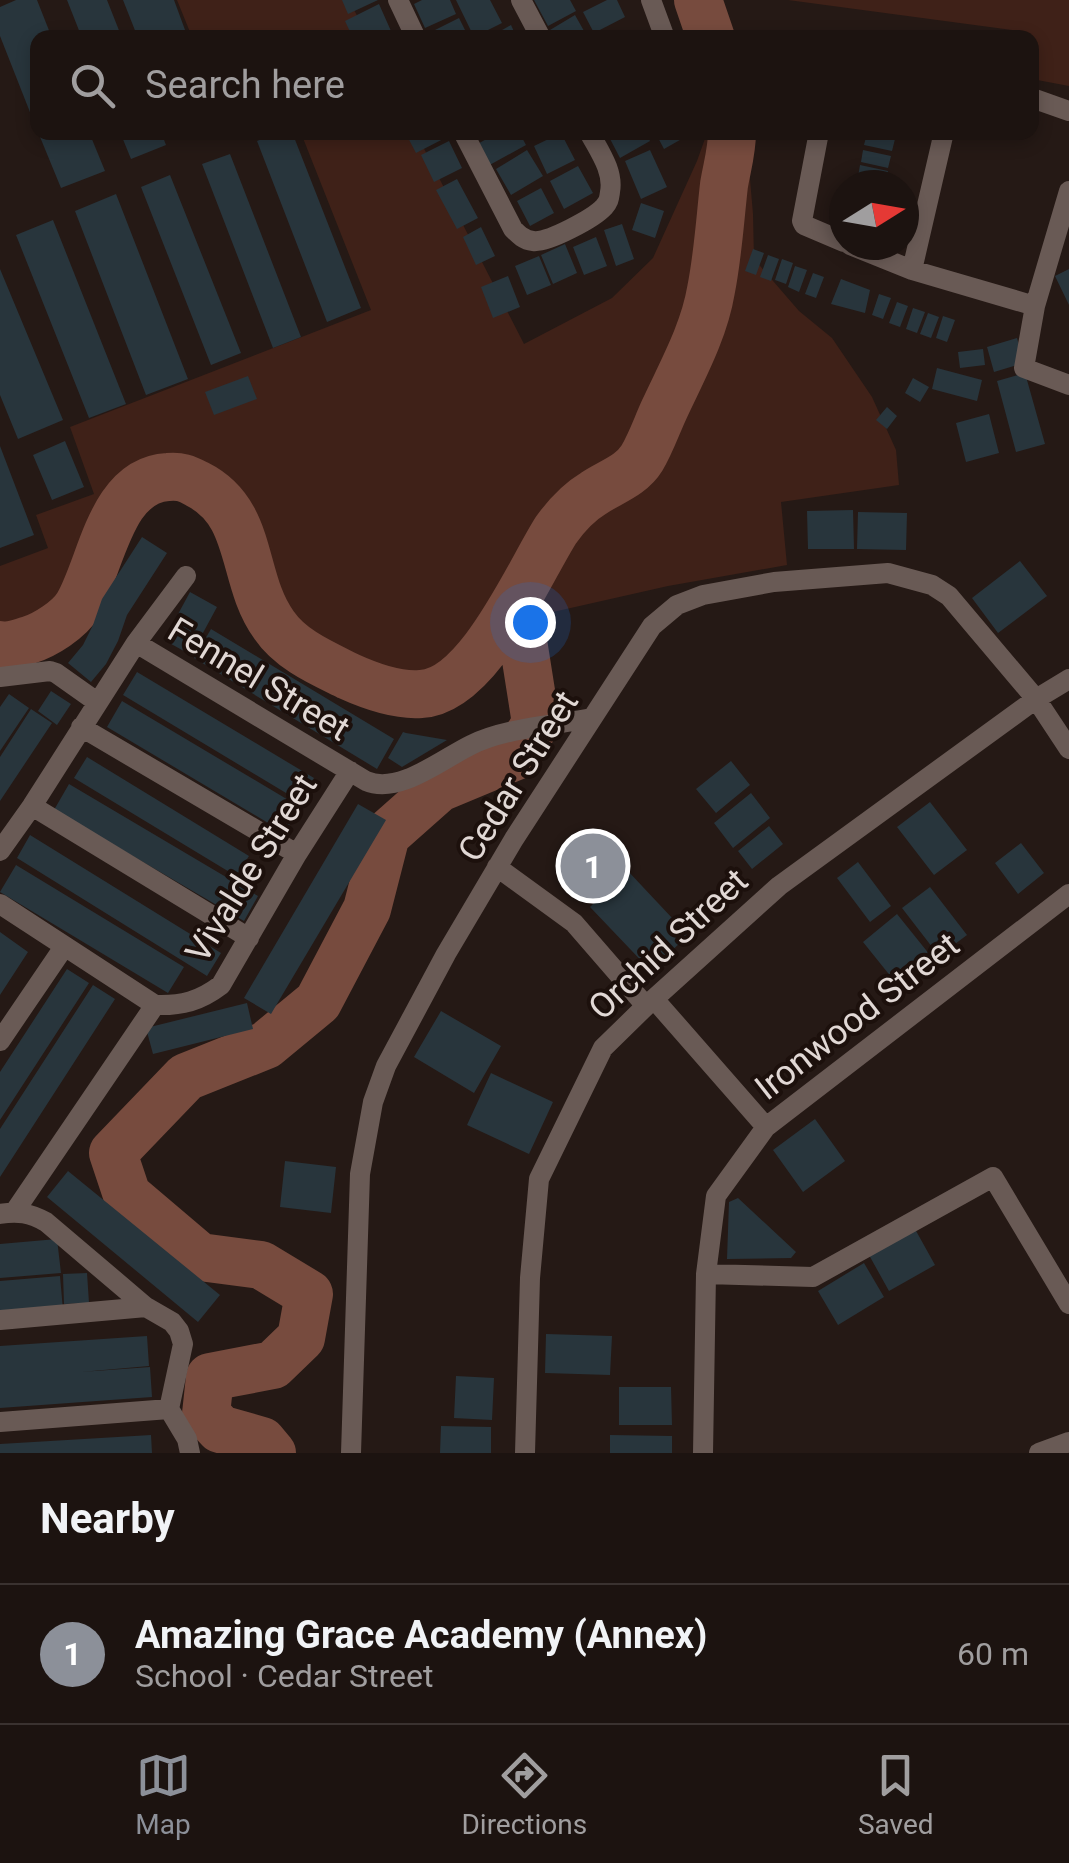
<!DOCTYPE html>
<meta charset="utf-8">
<style>
body{margin:0;font-family:Roboto,sans-serif;background:#29201e;color:#f1f3f6}
.compass{position:absolute;left:829px;top:170px;width:90px;height:90px;border-radius:50%;background:#1c1310;box-shadow:0 5px 15px #0003;rotate:79deg}
.you{position:absolute;left:530px;top:622px;width:35px;height:35px;margin:-25px;border:8px solid #fff;border-radius:50%;background:#1a73e8;box-shadow:0 0 0 15px #1a73e833}
.badge{display:grid;place-items:center;width:65px;height:65px;border-radius:50%;background:#8c9099;color:#fff;font-size:32px;font-weight:700}
.pin{position:absolute;translate:-50% -50%;border:5px solid #fff;box-shadow:0 2px 10px #0006}
.list{margin:0;padding:0;list-style:none}
h2{display:flex;justify-content:space-between;align-items:center;height:130px;margin:0;padding:0 40px;font-size:42px}
h2 small{font-size:32px;font-weight:400;color:#a09e9f}
.list li{display:grid;grid-template-columns:65px 1fr auto;gap:30px;align-items:center;box-sizing:border-box;height:140px;padding:0 40px;border-top:2px solid #3a3230}
.list b{display:block;font-size:38px;white-space:nowrap}
.list p{margin:0;font-size:32px;white-space:nowrap;color:#a09e9f}
.list em{font-size:32px;font-style:normal;color:#a09e9f}
.icon{flex:none;width:55px;height:55px;fill:none;stroke:currentColor;stroke-width:2;stroke-linecap:round;stroke-linejoin:round}
.map{position:relative;flex:none;width:1069px;height:1453px;overflow:hidden}
.search{position:absolute;background:#1c1310;box-shadow:0 5px 15px #0003;left:30px;right:30px;top:30px;height:110px;display:flex;align-items:center;gap:25px;box-sizing:border-box;padding:0 35px;border-radius:20px;color:#a09e9f;font-size:38px}
.sheet{height:270px;background:#1c1310}
nav{display:flex;justify-content:space-around;align-items:center;box-sizing:border-box;height:140px;border-top:2px solid #3a3230;background:#1c1310;font-size:28px;color:#a09e9f}
nav a{display:grid;justify-items:center;gap:5px}
nav .on{color:#8c9099}
.map>svg:first-child{display:block}
</style>
<div class="map">
<svg width="1069" height="1453" viewBox="0 0 1069 1453">
<rect width="100%" height="100%" fill="#251915"/>
<!-- green -->
<path fill="#3f2118" d="M177,0H349L368,37H192Z
M676,0H713L724,37H688Z
M788,0H1069V86L1032,79V38L1012,37V30Z
M301,133H416L524,344L612,298L653,258L697,161L707,133H746L753,214L754,259L799,311L832,338L872,397L896,450L899,485L781,502L787,565L668,586L522,619L471,673L443,695L411,706L381,702L300,664L266,639L250,609L225,528L204,499L185,487L162,491L142,505L80,618L59,642L13,660L0,658V566L48,548L36,515L94,494L70,427L371,310Z"/>
<g fill="none" stroke-linecap="round" stroke-linejoin="round">
<!-- river -->
<path stroke="#774b3e" stroke-width="48" d="M698,0L711,38
M0,645C11,647 19,643 29,640C45,635 69,620 78,605C102,564 110,480 168,477C180,476 186,478 197,484C255,513 240,578 274,625C291,650 322,663 348,676C370,686 397,696 421,694C479,691 528,574 556,530C566,516 579,502 594,493C610,482 631,476 642,458C651,443 657,425 664,410C682,371 704,332 711,290C718,255 720,220 724,185C727,167 732,151 732,132
M272,1453L262,1441L220,1429L206,1414L210,1377L273,1365L301,1338L309,1294L261,1265L200,1257L127,1195L113,1153L186,1077L266,1045L318,1002L367,909L386,835L439,788L516,756L536,723L517,603"/>
</g>
<!-- building -->
<path fill="#28353c" d="M16,0H37L52,38H38L37,130L0,36V7Z
M67,0H107L122,38H82Z
M123,0H174L188,38H138Z
M342,0H378L348,14Z
M422,0H450L456,14L425,28L414,4Z
M456,0H490L502,23L474,37Z
M534,0H570L576,11L548,26Z
M607,0H617L625,17L594,33L583,12Z
M379,4L391,31L377,38H353L345,21Z
M575,15L588,38H554L550,30Z
M459,18L469,38H429L427,34Z
M511,25L517,38H488Z
M38,132H89L105,171L61,188Z
M120,132H161L166,145L131,159Z
M278,132H292L361,308L327,322L257,141Z
M405,132H445L447,137L416,153Z
M499,132H519L526,145L486,167L474,146Z
M611,132H645L650,141L620,158L608,135Z
M655,132H694L664,149Z
M561,133L575,160L547,174L534,146Z
M867,133L895,139L892,151L864,145Z
M449,141L462,168L434,182L421,155Z
M527,150L543,176L511,195L496,169Z
M650,150L667,187L641,199L625,161Z
M863,150L891,156L888,168L861,162Z
M230,154L301,337L273,348L202,164Z
M860,165L888,171L886,184L858,177Z
M578,166L593,193L564,209L550,181Z
M170,175L241,353L211,365L141,187Z
M457,179L478,218L457,229L436,190Z
M541,188L554,213L530,226L517,201Z
M116,194L188,379L146,395L75,211Z
M641,203L664,211L655,238L632,230Z
M53,220L126,404L89,418L16,235Z
M622,224L634,259L616,266L604,230Z
M481,227L495,256L476,265L463,237Z
M596,237L607,266L584,275L573,247Z
M565,244L577,273L553,284L541,255Z
M753,249L764,253L756,275L745,271Z
M768,255L779,259L771,281L760,277Z
M539,256L551,285L527,295L515,266Z
M782,259L793,263L786,284L775,280Z
M795,266L807,270L799,292L788,287Z
M0,269L63,420L18,439L0,395Z
M1069,269V305L1055,276Z
M813,273L824,277L816,298L805,294Z
M508,276L520,307L493,318L481,287Z
M841,279L870,290L865,313L831,304Z
M879,294L891,298L883,319L872,315Z
M897,302L908,306L900,327L889,323Z
M913,308L925,312L917,333L906,329Z
M928,313L939,317L931,338L920,334Z
M943,316L955,320L947,342L936,338Z
M1017,338L1024,363L994,372L987,347Z
M983,349L985,365L960,368L958,352Z
M937,368L982,380L977,401L932,389Z
M1025,373L1045,444L1016,452L997,381Z
M248,376L257,399L214,415L205,392Z
M913,378L929,387L920,402L905,393Z
M887,407L897,416L887,429L876,420Z
M989,414L999,453L966,462L956,423Z
M65,441L84,487L52,500L33,455Z
M0,446L34,535L0,548Z
M853,510L854,549H808L807,511Z
M858,512L907,513L906,550L857,549Z
M142,537L167,553L127,615L118,641L106,664L91,682L68,663L83,645L93,625L102,599Z
M1020,561L1047,596L998,633L972,598Z
M190,592L217,607L191,655L164,640Z
M211,629L394,739L377,769L194,658Z
M137,672L314,778L301,802L123,695Z
M51,691L71,704L57,725L38,711Z
M9,694L29,708L0,751V707Z
M122,701L300,807L285,833L107,727Z
M31,709L52,723L0,801V757Z
M403,732L406,733L447,740L402,767L388,758Z
M87,757L249,856L236,876L74,778Z
M731,761L750,785L716,813L696,789Z
M69,784L258,896L244,921L54,810Z
M751,793L770,818L733,848L714,823Z
M930,802L967,850L934,875L897,827Z
M358,804L386,820L271,1014L244,998Z
M769,826L783,844L752,869L738,851Z
M30,835L221,953L207,976L17,858Z
M1021,843L1044,873L1018,894L995,863Z
M858,862L891,906L870,922L837,878Z
M16,865L184,967L168,993L0,892Z
M627,870L688,935L651,971L590,907Z
M930,887L967,935L939,956L902,908Z
M897,914L934,960L900,988L863,942Z
M0,932L28,952L0,995Z
M67,969L89,983L0,1120V1072Z
M93,985L115,999L0,1177V1129Z
M247,1003L253,1029L153,1054L146,1028Z
M441,1011L501,1046L474,1093L414,1057Z
M491,1073L553,1102L529,1154L467,1125Z
M815,1119L845,1161L803,1192L773,1150Z
M285,1161L336,1167L331,1213L280,1207Z
M68,1171L220,1295L198,1322L47,1197Z
M738,1198L796,1252L791,1258L727,1259L729,1202Z
M915,1229L935,1265L889,1291L869,1255Z
M57,1239L61,1273L0,1278V1244Z
M864,1263L884,1297L838,1325L818,1291Z
M87,1273L89,1303L64,1304L63,1274Z
M60,1276L63,1310L0,1315V1281Z
M546,1334L612,1336L610,1375L545,1373Z
M147,1336L149,1366L81,1372L150,1367L152,1397L0,1408V1346Z
M456,1376L494,1378L492,1420L454,1418Z
M619,1387H671L672,1425H619Z
M441,1426L491,1427V1453H440Z
M151,1435L152,1453H0V1444Z
M610,1435L672,1436V1453H610Z"/>
<g fill="none" stroke-linecap="round" stroke-linejoin="round">
<!-- street -->
<path stroke="#695a55" stroke-width="20" d="M398,0L416,38
M521,0L541,38
M651,0L665,38
M1032,98L1069,111
M463,132L513,229C519,235 524,240 533,241C548,243 594,218 604,207C609,201 609,199 610,192C614,171 599,151 589,132
M819,132L802,221L804,225L844,242
M850,245L912,270L1035,306L1069,191
M912,270L944,132
M1035,306L1024,368L1069,385
M136,643L366,781C399,795 442,759 471,745C505,728 555,725 592,718
M0,677L50,671L56,673L97,702
M81,727L297,854
M32,806L249,938
M0,851L32,806L136,643L186,576
M497,867L574,923L646,1006
M0,904L155,1005
M654,999L766,1127
M155,1005C182,1006 200,1001 221,985L297,854L350,771
M0,1041L64,947
M15,1211L155,1005
M0,1214C18,1211 30,1213 46,1222L146,1307L172,1322L179,1331L183,1344L169,1409
M706,1274L813,1277L993,1177L1069,1304
M0,1320L146,1307
M169,1409L187,1439L190,1453
M0,1422L169,1409
M351,1453L360,1174L373,1102L386,1066L446,954L514,839L652,626L677,605L703,595L774,582L888,573L932,585L949,596L1036,699L1069,749
M525,1453L530,1278L539,1179L603,1048L646,1006L779,886L1036,699L1069,679
M703,1453L706,1274L716,1196L766,1127L1069,894
M1039,1453L1069,1442"/>
</g>
<g text-anchor="middle" stroke-width="8" stroke-linejoin="round" paint-order="stroke">
<!-- street labels -->
<g font-size="35" fill="#e1d8d5" stroke="#1c100c">
<text transform="translate(259 679) rotate(31)" y="12">Fennel Street</text>
<text transform="translate(518 776) rotate(-58)" y="12">Cedar Street</text>
<text transform="translate(251 868) rotate(-58)" y="12">Vivalde Street</text>
<text transform="translate(668 944) rotate(-43)" y="12">Orchid Street</text>
<text transform="translate(857 1016) rotate(-38)" y="12">Ironwood Street</text>
</g>
</g>
</svg>
<svg class="compass" viewBox="-18 -18 36 36"><path d="M0-13l5 13h-10z" fill="#e53935"/><path d="M0 13l5-13h-10z" fill="#a09e9f"/></svg>
<div class="you"></div>
<div class="pin badge" style="left:593px;top:866px">1</div>
<div class="search"><svg class="icon" aria-label="search" viewBox="0 0 24 24"><circle cx="10" cy="10" r="6"/><path d="M15 15l6 6"/></svg>Search here</div>
</div>
<section class="sheet">
<h2>Nearby<small></small></h2>
<ul class="list">
<li><span class="badge">1</span><div><b>Amazing Grace Academy (Annex)</b><p>School · Cedar Street</p></div><em>60 m</em></li>
</ul>
</section>
<nav>
<a class="on"><svg class="icon" aria-label="map" viewBox="0 0 24 24"><path d="M3 6l6-2 6 2 6-2v14l-6 2-6-2-6 2zM9 4v14M15 6v14"/></svg>Map</a>
<a><svg class="icon" aria-label="directions" viewBox="0 0 24 24"><path d="M12 3l9 9-9 9-9-9zM9 14v-3h6M13 9l2 2-2 2"/></svg>Directions</a>
<a><svg class="icon" aria-label="saved" viewBox="0 0 24 24"><path d="M7 4h10v16l-5-4-5 4z"/></svg>Saved</a>
</nav>
